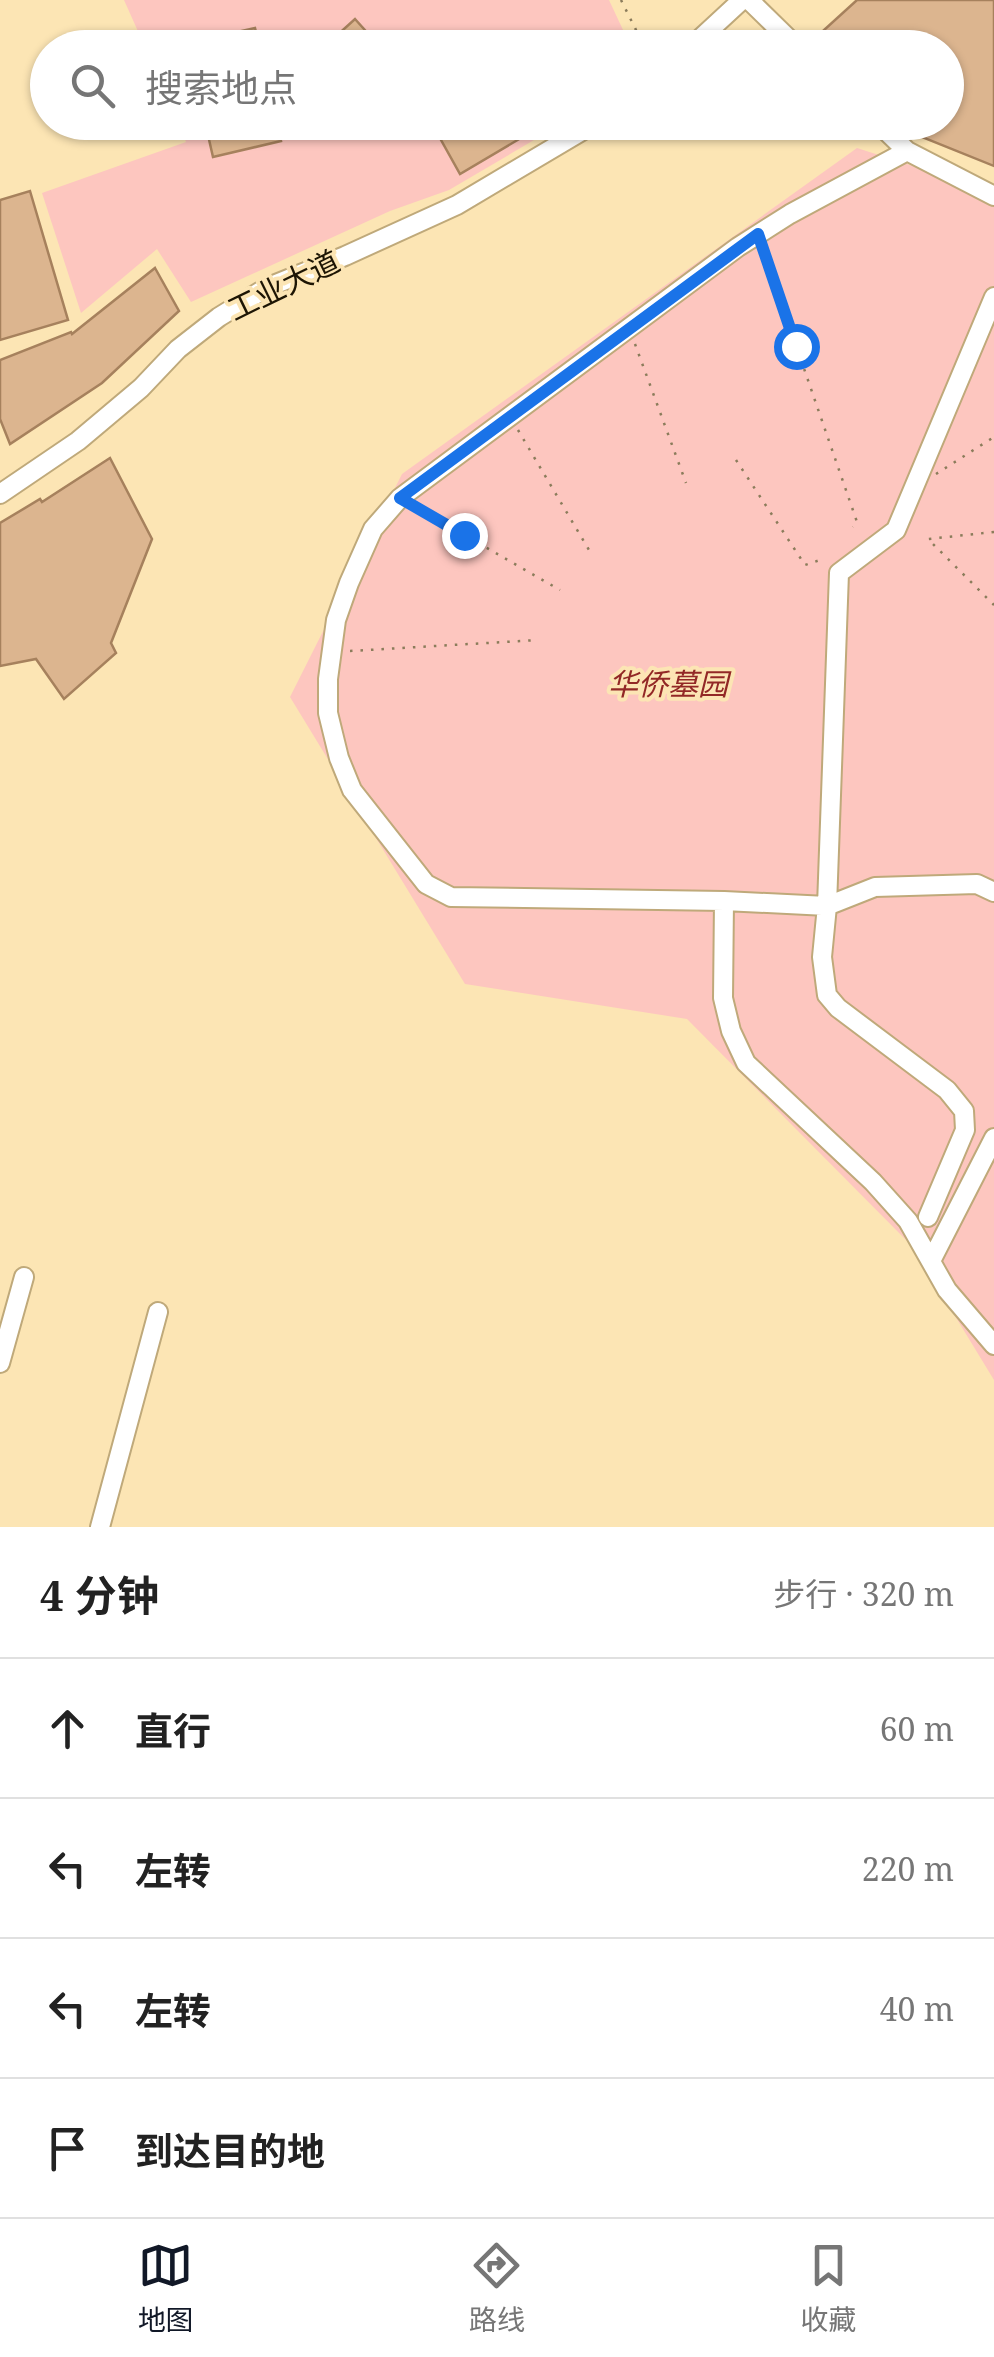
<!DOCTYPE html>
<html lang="zh">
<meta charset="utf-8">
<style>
body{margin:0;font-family:"Noto Serif","Noto Sans SC",serif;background:#f2f2f2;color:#222}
.stop{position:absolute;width:30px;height:30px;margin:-22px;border:8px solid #1a73e8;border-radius:50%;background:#fff}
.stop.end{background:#1a73e8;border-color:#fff;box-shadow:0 2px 10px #0008}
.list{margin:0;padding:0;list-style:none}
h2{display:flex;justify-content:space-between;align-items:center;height:130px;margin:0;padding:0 40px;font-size:42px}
h2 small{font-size:32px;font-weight:400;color:#767676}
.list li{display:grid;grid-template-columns:65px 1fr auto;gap:30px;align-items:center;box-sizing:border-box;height:140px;padding:0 40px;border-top:2px solid #e0e0e0}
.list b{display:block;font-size:38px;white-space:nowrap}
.list em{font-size:32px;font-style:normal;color:#767676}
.icon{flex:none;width:55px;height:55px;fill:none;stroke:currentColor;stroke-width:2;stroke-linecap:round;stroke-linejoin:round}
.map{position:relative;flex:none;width:994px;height:1527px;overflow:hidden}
.search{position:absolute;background:#fff;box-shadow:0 2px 8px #0004;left:30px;right:30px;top:30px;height:110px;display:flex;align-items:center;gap:25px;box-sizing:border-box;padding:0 35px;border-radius:55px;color:#767676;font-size:38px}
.sheet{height:690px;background:#fff}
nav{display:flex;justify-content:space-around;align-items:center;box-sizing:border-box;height:140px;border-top:2px solid #e0e0e0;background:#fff;font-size:28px;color:#767676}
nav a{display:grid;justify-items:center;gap:5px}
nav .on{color:#111827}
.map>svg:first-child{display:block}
</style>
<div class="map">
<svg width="994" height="1527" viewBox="0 0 994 1527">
<rect width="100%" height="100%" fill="#fce5b4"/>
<!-- green -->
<path fill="#fdc6bf" d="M124,0H609L631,47H145Z
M179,123H563L449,190L390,211L191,302L157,249L81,313L42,193L186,142Z
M857,148L994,192V1380L913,1247L687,1019L465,984L290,697L402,474Z"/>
<!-- building -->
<path fill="#dcb58f" stroke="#a6815d" stroke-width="2.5" d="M857,0H994V166L902,129L896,122H946V48H821L813,40Z
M355,19L381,48H323Z
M255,28L260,48H189L188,43Z
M205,122H277L281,141L213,157Z
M431,122H548L460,174Z
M30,191L68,320L0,340V200Z
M155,268L179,311L102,383L10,444L0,419V360L71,332L72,334Z
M110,458L152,539L111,643L116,653L64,699L36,659L0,666V523L40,499L42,502Z"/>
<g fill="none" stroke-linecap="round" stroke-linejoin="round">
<defs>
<path id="minor" d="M749,0L798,48
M690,48L742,0
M877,122L907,151L994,196
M907,151L790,214L738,247L400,498L373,529L349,583L336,620L328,679V713L339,758L352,790L426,884L451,897L724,901L827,906L875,887L977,884L994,892
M0,494L78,441L141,388L178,349L219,317L266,288L345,256L457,205L597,122
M724,901L723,998L731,1031L746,1063L873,1182L908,1221L947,1290L994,1345
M928,1217L965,1130L964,1111L947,1090L838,1008L827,995L822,957L827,906L839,573L896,530L994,297
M931,1261L994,1138
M0,1363L24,1277
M100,1527L158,1312"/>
</defs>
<!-- minor casing -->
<use href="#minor" stroke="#bfa97a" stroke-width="22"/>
<!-- path -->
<path stroke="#8b7c5b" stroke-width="2.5" stroke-dasharray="2.5 8" stroke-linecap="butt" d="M621,0L645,48
M763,250L857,522L853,527
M635,344L686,483
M518,430L589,550
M736,460L805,565L820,560
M936,474L994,437
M414,506L560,590
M994,532L928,539L994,605
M350,651L538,640"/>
<!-- minor -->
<use href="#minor" stroke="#fff" stroke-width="18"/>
</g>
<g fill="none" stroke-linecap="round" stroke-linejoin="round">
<!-- route -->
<path stroke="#1a73e8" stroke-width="12" d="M464,535L400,498L758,234L796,346"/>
</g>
<g text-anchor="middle" stroke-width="8" stroke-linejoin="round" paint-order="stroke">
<!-- street labels -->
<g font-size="30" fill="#1d1504" stroke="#fce5b4">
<text transform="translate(284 286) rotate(-26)" y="10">工业大道</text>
</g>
<!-- park labels -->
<g font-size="30" font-style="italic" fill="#922826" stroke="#fce5b4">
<text x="668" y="695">华侨墓园</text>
</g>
</g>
</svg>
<div class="stop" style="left:796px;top:346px"></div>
<div class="stop end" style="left:464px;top:535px"></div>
<div class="search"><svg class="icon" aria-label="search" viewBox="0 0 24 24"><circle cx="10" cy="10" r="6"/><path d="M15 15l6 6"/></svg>搜索地点</div>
</div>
<section class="sheet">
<h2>4 分钟<small>步行 · 320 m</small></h2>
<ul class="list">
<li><svg class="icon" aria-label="ahead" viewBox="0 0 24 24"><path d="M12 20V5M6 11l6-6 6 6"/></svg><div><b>直行</b></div><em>60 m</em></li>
<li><svg class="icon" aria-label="left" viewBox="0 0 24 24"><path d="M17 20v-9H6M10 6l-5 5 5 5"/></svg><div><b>左转</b></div><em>220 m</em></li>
<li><svg class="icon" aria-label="left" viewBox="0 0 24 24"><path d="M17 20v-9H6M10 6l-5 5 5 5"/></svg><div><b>左转</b></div><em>40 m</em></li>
<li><svg class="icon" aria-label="arrive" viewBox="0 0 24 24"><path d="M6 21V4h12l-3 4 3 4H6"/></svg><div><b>到达目的地</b></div></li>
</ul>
</section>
<nav>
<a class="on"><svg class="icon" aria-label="map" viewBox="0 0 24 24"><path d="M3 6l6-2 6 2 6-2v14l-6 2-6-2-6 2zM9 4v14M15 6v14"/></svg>地图</a>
<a><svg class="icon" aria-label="directions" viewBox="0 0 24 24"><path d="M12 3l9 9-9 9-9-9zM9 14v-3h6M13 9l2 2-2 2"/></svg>路线</a>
<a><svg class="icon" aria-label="saved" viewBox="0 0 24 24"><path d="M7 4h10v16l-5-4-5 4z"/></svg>收藏</a>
</nav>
